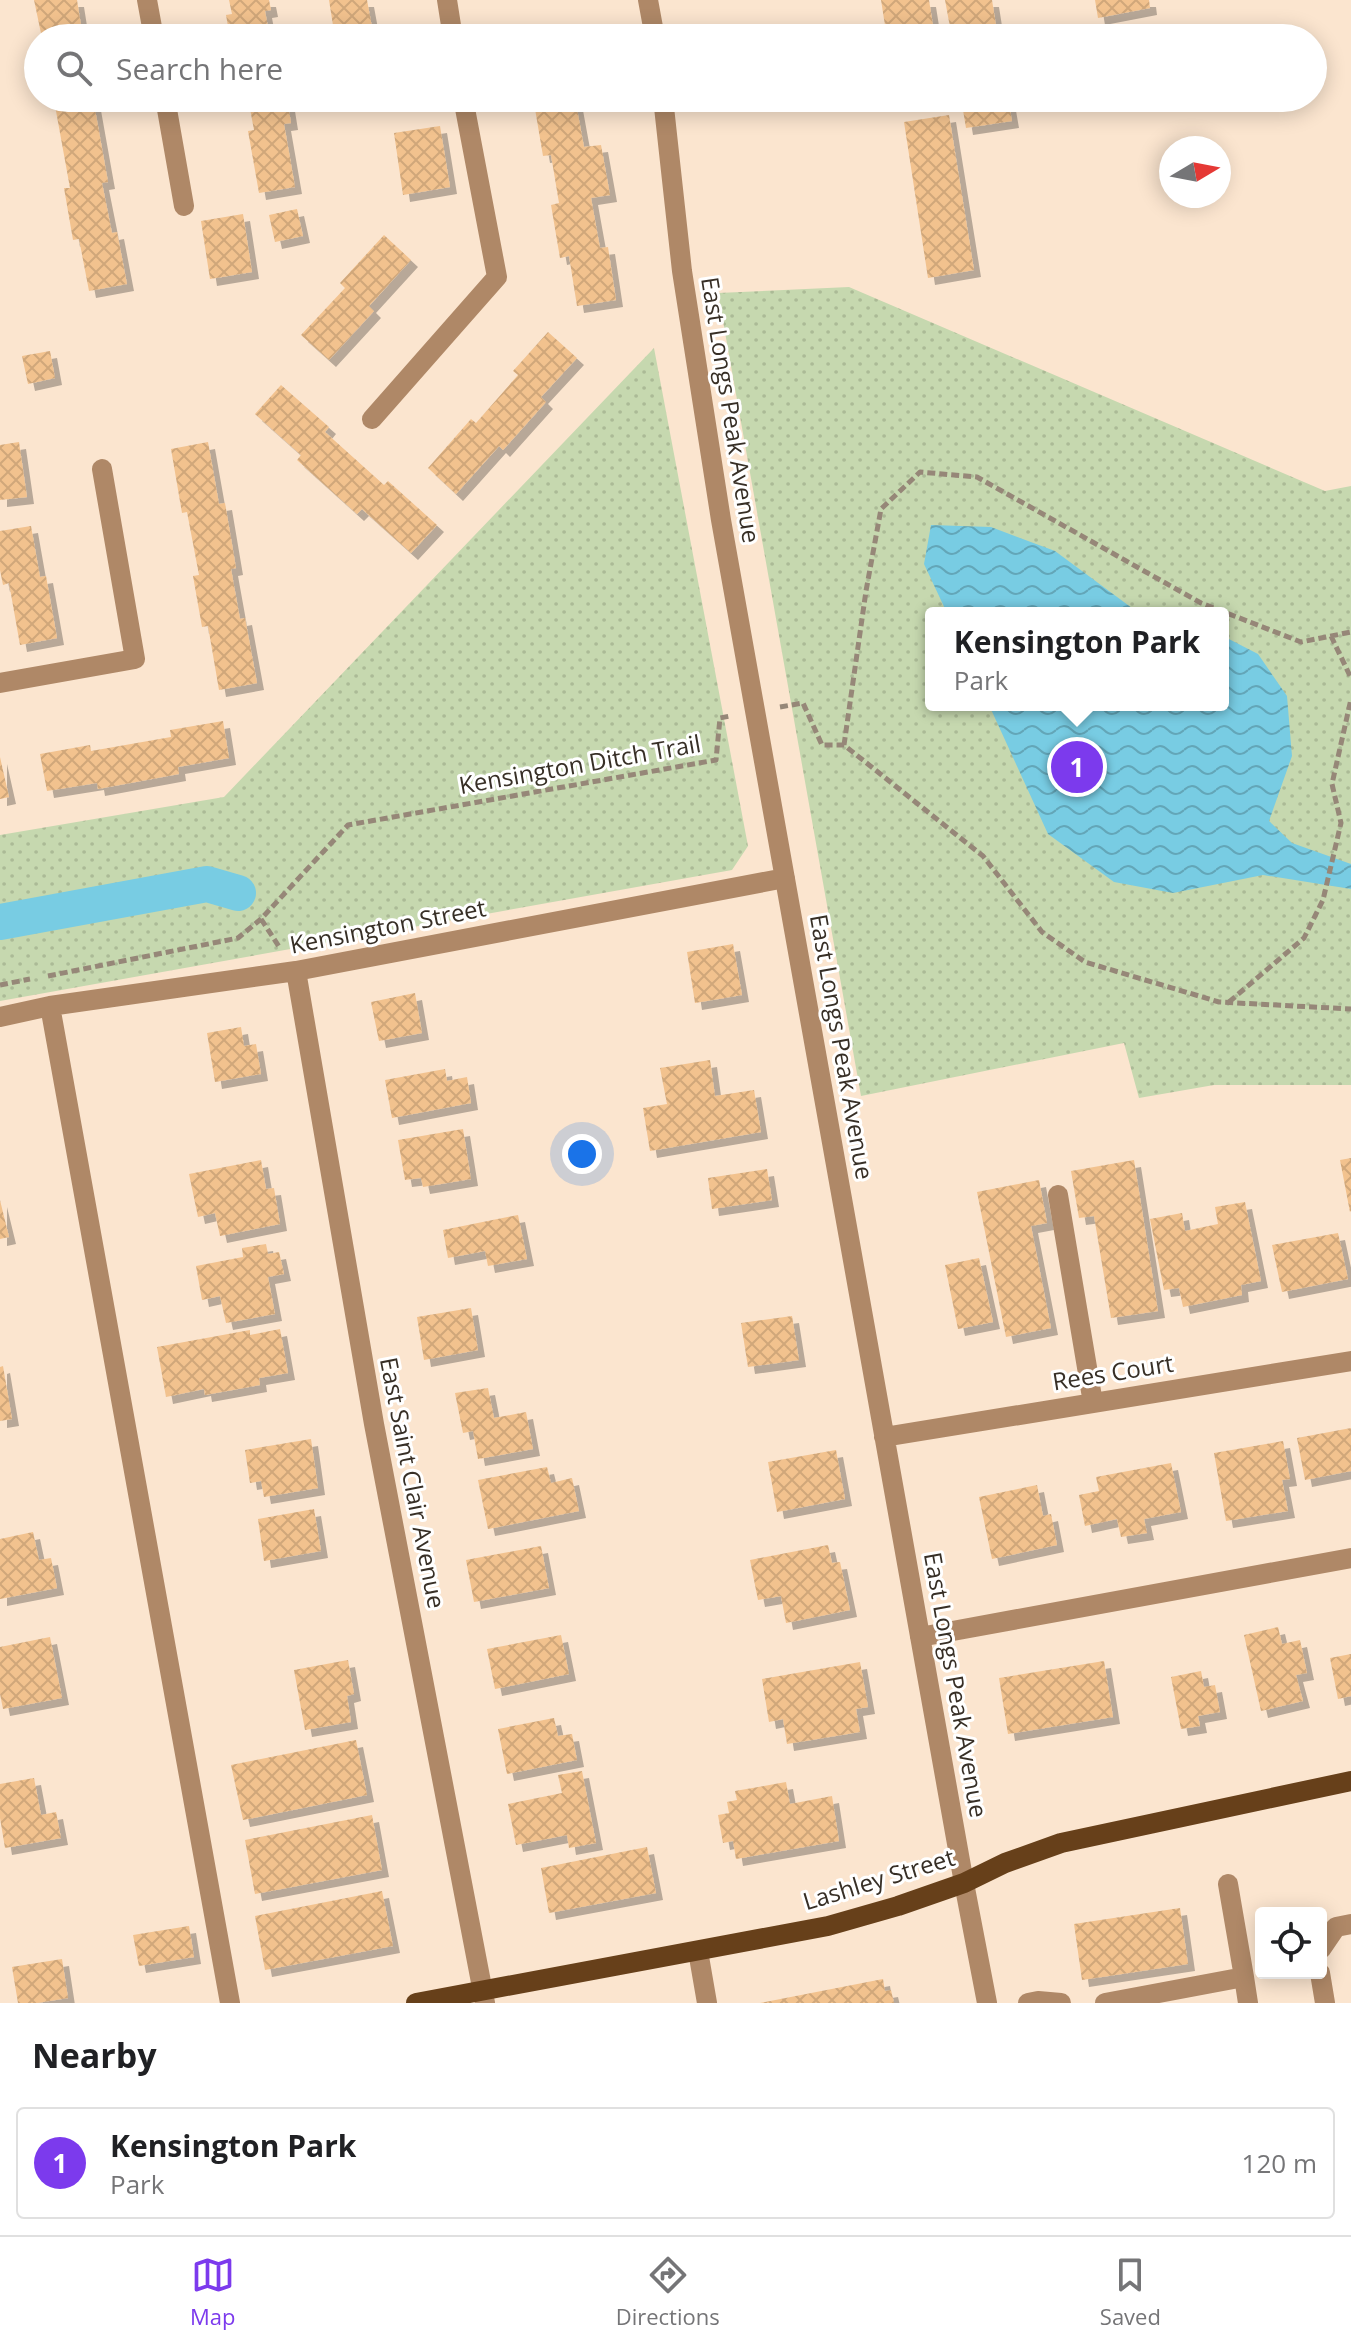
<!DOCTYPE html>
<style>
body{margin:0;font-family:"Open Sans",sans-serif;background:#f6f6f6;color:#202124}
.controls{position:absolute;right:24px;bottom:24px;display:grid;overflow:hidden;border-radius:8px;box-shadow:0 4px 20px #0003}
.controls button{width:72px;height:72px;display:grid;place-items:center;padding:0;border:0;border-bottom:2px solid #e0e0e0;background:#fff;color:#202124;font:40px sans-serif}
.compass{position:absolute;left:1159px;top:136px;width:72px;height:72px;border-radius:50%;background:#fff;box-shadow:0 4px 20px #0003;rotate:80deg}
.you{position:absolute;left:582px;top:1154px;width:28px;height:28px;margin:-20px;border:6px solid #fff;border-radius:50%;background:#1a73e8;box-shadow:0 0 0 12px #1a73e833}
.badge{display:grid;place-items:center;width:52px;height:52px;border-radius:50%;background:#7c3aed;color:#fff;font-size:26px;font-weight:700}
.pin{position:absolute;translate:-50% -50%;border:4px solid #fff;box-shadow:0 2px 8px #0006}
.popup{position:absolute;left:925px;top:607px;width:304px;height:104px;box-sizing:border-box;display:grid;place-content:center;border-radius:8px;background:#fff;filter:drop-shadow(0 2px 6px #0005);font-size:26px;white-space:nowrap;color:#757577}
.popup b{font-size:30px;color:#202124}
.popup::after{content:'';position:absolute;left:50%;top:100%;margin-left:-16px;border:16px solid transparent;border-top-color:#fff}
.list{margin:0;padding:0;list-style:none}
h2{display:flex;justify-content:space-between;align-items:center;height:104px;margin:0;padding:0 32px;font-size:34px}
h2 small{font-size:26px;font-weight:400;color:#757577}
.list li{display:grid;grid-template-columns:52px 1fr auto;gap:24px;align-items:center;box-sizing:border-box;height:112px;margin:0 16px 16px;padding:0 16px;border:2px solid #e0e0e0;border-radius:8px}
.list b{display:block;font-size:30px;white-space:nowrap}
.list p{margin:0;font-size:26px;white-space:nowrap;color:#757577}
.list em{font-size:26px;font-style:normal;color:#757577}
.icon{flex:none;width:44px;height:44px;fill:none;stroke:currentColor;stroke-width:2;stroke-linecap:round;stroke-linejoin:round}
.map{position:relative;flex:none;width:1351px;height:2003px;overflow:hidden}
.search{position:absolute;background:#fff;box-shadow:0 4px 20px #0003;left:24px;right:24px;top:24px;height:88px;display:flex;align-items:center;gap:20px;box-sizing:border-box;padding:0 28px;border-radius:44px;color:#757577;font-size:30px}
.sheet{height:232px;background:#fff}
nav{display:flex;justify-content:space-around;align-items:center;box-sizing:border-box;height:112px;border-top:2px solid #e0e0e0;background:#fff;font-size:22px;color:#757577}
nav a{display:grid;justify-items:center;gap:4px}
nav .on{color:#7c3aed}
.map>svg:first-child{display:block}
</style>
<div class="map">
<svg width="1351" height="2003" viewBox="0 0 1351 2003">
<defs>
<pattern id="grass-dots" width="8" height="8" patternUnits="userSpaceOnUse" patternTransform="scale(2)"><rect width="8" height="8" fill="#c6d8af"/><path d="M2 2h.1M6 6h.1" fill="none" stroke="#abba96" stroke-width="1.8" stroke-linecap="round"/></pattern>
<pattern id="water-waves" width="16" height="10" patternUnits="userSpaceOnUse" patternTransform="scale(2)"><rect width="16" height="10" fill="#78cce3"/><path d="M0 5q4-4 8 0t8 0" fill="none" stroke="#63a6b8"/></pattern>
<pattern id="building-cross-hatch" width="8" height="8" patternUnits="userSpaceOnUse" patternTransform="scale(2)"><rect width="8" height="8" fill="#f2c28e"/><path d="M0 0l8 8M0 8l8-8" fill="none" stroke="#d0a77a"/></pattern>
<filter id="shadow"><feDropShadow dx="7" dy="7" stdDeviation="0" flood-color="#0004"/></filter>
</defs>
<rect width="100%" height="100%" fill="#fbe5cf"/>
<!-- grass -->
<path fill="url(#grass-dots)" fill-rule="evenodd" d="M849,287L1325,491L1351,486V1085H1214L1139,1098L1124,1043L861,1096L718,293ZM931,613H1223V705H931Z
M654,348L748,846L732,870L0,1001V835L224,797Z"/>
<!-- water -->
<path fill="url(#water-waves)" d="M931,525L991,527L1055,551L1136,611L1166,607L1178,613H947L924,564Z
M1223,636L1258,654L1287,696L1292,756L1269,821L1292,843L1351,864V889L1263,875L1173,893L1114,882L1048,834L989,705H1223Z"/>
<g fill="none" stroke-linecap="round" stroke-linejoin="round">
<!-- canal -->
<path stroke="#78cce3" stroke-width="36" d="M0,922L207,884L238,893"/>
</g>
<!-- building -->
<path fill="url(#building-cross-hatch)" filter="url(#shadow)" d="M34,0H77L83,38H42Z
M229,0H269L271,10L265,11L270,38H230L226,15L232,14Z
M329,0H367L374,38H335Z
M881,0H929L935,38H887Z
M945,0H992L998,38H952Z
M1095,0H1149L1150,8L1098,18Z
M46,98H93L108,182L102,183L112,233L117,232L127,284L89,291L79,239L73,240L64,188H70L54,100L47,101Z
M248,98H287L291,123L284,124L295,187L259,193L248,131L254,130Z
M562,98H575L584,147L601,145L610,195L591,198L600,248L608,247L616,300L577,306L569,256L560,258L551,205L559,203L551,155L543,156L534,103Z
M961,98H1008L1012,121L966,128Z
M949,115L974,270L928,278L904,122Z
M440,126L450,187L403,195L394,133Z
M297,209L303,236L275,242L269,215Z
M243,214L252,272L210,279L201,221Z
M384,235L411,260L369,306L374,311L329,360L301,335L345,288L340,283Z
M548,332L577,358L541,397L546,402L503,450L499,446L456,494L428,468L471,419L476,423L518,375L513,371Z
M50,351L55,378L28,384L22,356Z
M281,385L329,427L325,432L384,485L388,481L437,525L411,553L362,509L357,514L297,460L301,455L255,414Z
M19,442L27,497L0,500V445Z
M208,442L219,504L225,503L236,568L231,569L240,619L245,618L257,683L219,690L208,626L202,627L193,576L199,575L187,512L182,513L171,449Z
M31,526L40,577L46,576L57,638L20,645L9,583L3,585L0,570V531Z
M223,721L229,758L178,767L179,774L98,789L97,783L47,791L40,754L90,745L91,751L171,737L170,730Z
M0,757L9,797L0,799Z
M733,944L742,995L695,1003L687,952Z
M415,993L422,1033L379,1041L371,1002Z
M241,1027L244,1046L256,1044L261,1074L215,1082L207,1033Z
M710,1060L715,1096L754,1090L761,1132L650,1151L643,1108L667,1104L660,1068Z
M445,1069L447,1081L467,1077L471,1103L392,1118L385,1080Z
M463,1129L471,1179L423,1187L421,1178L405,1180L398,1140Z
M1351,1158V1211L1350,1212L1340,1160Z
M261,1160L266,1189L274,1188L280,1224L220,1236L215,1213L198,1217L189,1174Z
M1134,1160L1158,1311L1111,1318L1094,1216L1079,1218L1071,1171Z
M767,1169L772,1200L712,1209L708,1178Z
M1039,1180L1047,1223L1031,1226L1051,1328L1006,1337L977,1192Z
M0,1200L9,1237L0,1239Z
M1245,1202L1261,1281L1241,1285L1242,1295L1183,1307L1179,1288L1164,1290L1150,1219L1182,1213L1185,1231L1218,1224L1215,1207Z
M518,1215L527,1259L488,1266L485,1251L448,1258L443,1230Z
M1338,1233L1348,1279L1282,1292L1272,1245Z
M266,1244L268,1254L279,1252L284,1274L268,1277L275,1314L226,1323L220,1296L202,1300L196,1266L243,1257L242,1248Z
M979,1258L993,1322L958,1329L945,1265Z
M471,1308L478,1350L424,1360L417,1317Z
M792,1316L799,1360L748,1367L741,1323Z
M280,1329L288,1373L259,1378L260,1385L205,1395L204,1389L166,1397L157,1347L250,1330V1335Z
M3,1366L12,1419L0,1421V1367Z
M488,1388L494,1418L526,1412L533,1449L478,1459L473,1431L463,1433L455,1393Z
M1351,1428V1471L1305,1480L1297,1438Z
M311,1439L318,1488L264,1497L261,1481L250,1483L245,1450Z
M1283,1441L1290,1479L1282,1480L1288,1511L1226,1521L1214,1453Z
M836,1450L845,1499L777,1512L768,1462Z
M1171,1463L1181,1512L1144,1519L1147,1533L1121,1537L1117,1519L1085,1526L1079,1495L1099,1491L1096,1477Z
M547,1467L551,1483L572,1478L579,1511L488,1529L478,1480Z
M1037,1485L1043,1516L1051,1514L1057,1545L992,1559L979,1497Z
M314,1509L321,1551L264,1561L258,1519Z
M33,1532L39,1560L51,1558L57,1588L0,1599V1539Z
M828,1545L832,1563L840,1562L850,1610L786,1623L781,1596L758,1600L750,1560Z
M541,1546L549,1588L474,1602L466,1560Z
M1278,1627L1282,1644L1300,1640L1307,1673L1296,1675L1303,1701L1261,1711L1244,1635Z
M561,1635L569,1674L495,1689L487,1649Z
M50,1637L62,1698L3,1709L0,1694V1647Z
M1351,1654V1696L1338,1699L1330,1658Z
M348,1660L354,1694L347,1696L351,1722L305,1730L294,1670Z
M1104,1661L1113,1717L1008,1734L999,1678Z
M860,1662L868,1707L856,1709L860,1732L787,1744L783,1719L769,1722L762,1679Z
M1201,1671L1204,1687L1215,1685L1220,1712L1198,1716L1200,1726L1181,1729L1171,1677Z
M554,1718L558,1736L572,1734L577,1760L507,1774L498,1729Z
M356,1740L367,1795L243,1820L231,1765Z
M582,1771L596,1843L569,1848L567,1835L516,1845L508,1804L562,1793L558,1775Z
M34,1778L41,1815L56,1812L61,1838L5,1848L0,1818V1784Z
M786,1782L790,1804L832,1796L839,1841L736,1859L733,1841L723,1843L718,1815L729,1813L727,1802L737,1800L735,1791Z
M372,1815L382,1870L255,1894L245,1840Z
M647,1847L656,1893L549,1913L541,1868Z
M382,1891L393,1946L265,1970L255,1916Z
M1180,1908L1188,1964L1082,1980L1074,1924Z
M189,1926L194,1957L139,1966L133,1935Z
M62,1959L68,1998L37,2003H18L12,1967Z
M883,1979L885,1991L891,1990L894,2003H760Z"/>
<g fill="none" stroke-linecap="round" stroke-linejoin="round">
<!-- path -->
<path stroke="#968778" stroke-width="5" stroke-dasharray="8 4" stroke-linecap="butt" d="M1331,636L1351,678
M780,707L803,703L822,745H844L983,856L1042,932L1085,962L1219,1002L1351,1009
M844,745L866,591L881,509L920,472L977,477L1201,603L1301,642L1351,632
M261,919L280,948
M48,976L238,938L261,919L348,825L716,760L720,718L730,716
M0,985L30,979
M1229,1002L1304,938L1323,900L1341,823L1332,784L1351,699"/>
<!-- minor -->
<path stroke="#af8867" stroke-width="20" d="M147,0L154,38
M447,0L453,38
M648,0L655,38
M165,98L184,206
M663,98L682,271L721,520L964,1883L987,2003
M372,419L497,277L463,98
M0,683L135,659L102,469
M296,971L374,1424L485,2003
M50,1006L230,2003
M0,1017L50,1006L296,971L785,878
M1058,1195L1093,1403
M884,1437L1351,1361
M920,1637L1351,1558
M1321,1949L1336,1927L1351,1924
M698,1951L707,2003
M1320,1973L1325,2003
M1244,1977L1248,2003
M1028,2003L1038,2001L1061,2003
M1105,2003L1244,1977L1228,1884"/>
<!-- major -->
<path stroke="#67401a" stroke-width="20" d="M416,2003L828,1926L898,1906L964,1883L1005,1863L1061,1843L1351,1781"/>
</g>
<g text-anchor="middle" stroke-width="6" stroke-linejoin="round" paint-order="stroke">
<!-- street labels -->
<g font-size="24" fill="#372f26" stroke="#fff">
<text transform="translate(730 410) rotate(81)" y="8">East Longs Peak Avenue</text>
<text transform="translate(580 765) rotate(-10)" y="8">Kensington Ditch Trail</text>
<text transform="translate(388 927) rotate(-11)" y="8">Kensington Street</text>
<text transform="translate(841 1047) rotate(80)" y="8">East Longs Peak Avenue</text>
<text transform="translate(1113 1373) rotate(-9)" y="8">Rees Court</text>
<text transform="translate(412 1483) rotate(79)" y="8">East Saint Clair Avenue</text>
<text transform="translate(955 1685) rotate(80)" y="8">East Longs Peak Avenue</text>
<text transform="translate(879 1880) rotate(-17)" y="8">Lashley Street</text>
</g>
</g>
</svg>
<div class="controls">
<button><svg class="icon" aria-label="locate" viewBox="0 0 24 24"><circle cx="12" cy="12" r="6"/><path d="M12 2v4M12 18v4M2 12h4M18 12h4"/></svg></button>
</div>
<svg class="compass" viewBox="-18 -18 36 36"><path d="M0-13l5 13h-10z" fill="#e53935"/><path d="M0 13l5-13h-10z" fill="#757577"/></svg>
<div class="you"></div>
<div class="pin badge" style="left:1077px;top:767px">1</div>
<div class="popup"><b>Kensington Park</b>Park</div>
<div class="search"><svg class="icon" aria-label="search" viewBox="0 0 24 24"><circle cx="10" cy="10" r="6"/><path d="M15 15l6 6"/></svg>Search here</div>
</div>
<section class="sheet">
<h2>Nearby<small></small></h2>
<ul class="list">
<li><span class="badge">1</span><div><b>Kensington Park</b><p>Park</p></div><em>120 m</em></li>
</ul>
</section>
<nav>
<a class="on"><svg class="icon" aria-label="map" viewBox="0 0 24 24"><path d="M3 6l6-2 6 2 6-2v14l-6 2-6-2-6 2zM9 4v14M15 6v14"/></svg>Map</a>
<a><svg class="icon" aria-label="directions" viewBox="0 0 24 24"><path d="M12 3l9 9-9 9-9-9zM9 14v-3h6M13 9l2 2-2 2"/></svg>Directions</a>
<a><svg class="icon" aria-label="saved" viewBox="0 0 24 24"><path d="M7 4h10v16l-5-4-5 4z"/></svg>Saved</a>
</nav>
